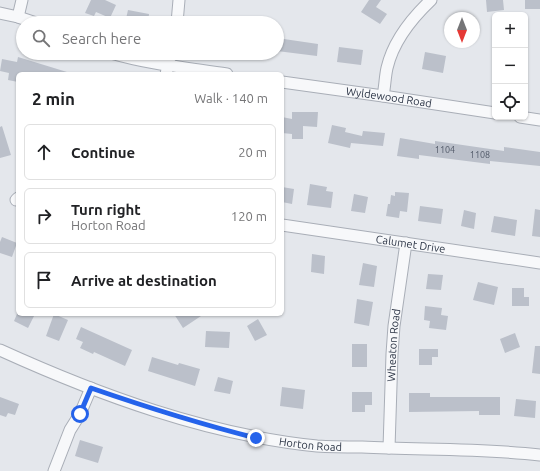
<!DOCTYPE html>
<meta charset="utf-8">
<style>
body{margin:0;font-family:Ubuntu,sans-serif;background:#f6f6f6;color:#202124}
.controls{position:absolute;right:12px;top:12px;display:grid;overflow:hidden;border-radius:6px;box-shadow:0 1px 3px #0004}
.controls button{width:36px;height:36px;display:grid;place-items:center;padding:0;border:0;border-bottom:1px solid #e0e0e0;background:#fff;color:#202124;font:20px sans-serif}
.compass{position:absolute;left:444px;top:12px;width:36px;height:36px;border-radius:50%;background:#fff;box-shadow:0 1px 3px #0004;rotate:180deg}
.stop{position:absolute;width:12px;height:12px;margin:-9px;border:3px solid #2563eb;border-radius:50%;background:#fff}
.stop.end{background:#2563eb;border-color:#fff;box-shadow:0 1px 4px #0008}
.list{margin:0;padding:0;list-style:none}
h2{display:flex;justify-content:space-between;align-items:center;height:52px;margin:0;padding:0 16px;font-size:17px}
h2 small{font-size:13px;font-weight:400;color:#757577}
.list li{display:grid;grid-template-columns:26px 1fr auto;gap:12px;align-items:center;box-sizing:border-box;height:56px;margin:0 8px 8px;padding:0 8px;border:1px solid #e0e0e0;border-radius:6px}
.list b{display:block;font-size:15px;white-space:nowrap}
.list p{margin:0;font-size:13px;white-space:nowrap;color:#757577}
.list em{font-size:13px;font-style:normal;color:#757577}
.icon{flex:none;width:22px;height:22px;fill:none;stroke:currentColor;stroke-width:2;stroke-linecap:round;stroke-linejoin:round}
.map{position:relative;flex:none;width:540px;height:471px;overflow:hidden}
.search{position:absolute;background:#fff;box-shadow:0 1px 3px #0004;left:16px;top:16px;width:268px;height:44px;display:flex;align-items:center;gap:10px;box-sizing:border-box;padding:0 14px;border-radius:22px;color:#757577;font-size:15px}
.panel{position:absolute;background:#fff;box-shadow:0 1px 3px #0004;left:16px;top:72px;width:268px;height:244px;border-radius:6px}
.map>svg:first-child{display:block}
</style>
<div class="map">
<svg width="540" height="471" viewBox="0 0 540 471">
<rect width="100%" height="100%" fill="#e4e7ec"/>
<!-- building -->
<path fill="#bbc0ca" d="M91,0H105L116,5L110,18L96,12L94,16L85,13Z
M369,0H381L376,7L387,14L380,24L361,12Z
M486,0H503L504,10L487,12Z
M525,0H540V9H525Z
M128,10L149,14L148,23H125Z
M277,38L318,44L317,56L277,51Z
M339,47L363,50L361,65L337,62Z
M425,52L446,56L443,73L422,69Z
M18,57L67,72V74H18V82L8,80L9,73L0,71L2,59L17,62Z
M292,112H318L317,127L303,126V139H292V134L282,133V117L292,119Z
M332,125L346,128L345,132L362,136L363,131L385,133L383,146L351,143L350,148L328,143Z
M2,126L11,155L0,158V127Z
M400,138L435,144V141L504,151V147L540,152V166L490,161V164L419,155V159L397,156Z
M310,184L327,187L326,191L333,192L331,208L307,205Z
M282,187L294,189L292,204L282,202Z
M395,192L409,193L407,212L400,211L399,218L386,216L388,204H390L391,195L395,196Z
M354,194L368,197L365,213L351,211Z
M420,206L443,209L441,224L418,221Z
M535,209L540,210V237L532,236Z
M464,210L476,213L474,229L461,226Z
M494,216L517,220L515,236L491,232Z
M2,237L17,243L12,257L0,253V242Z
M312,254L325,256L324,274L311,272Z
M363,263L377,266L374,287L359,285Z
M428,274L443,275L441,290L426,289Z
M478,282L498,287L494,305L473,300Z
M512,288H524V297H529V306H512Z
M357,299L373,302L369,326L354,323Z
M425,306L442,308L441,315L448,316L446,330L429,328L430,321L424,320Z
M17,314H35L28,328L14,321Z
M54,314L68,320L59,341L46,336Z
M174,314H204L183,328Z
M258,319L267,335L255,341L247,326Z
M81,327L132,350L125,366L94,352L93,354L80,348L83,342L76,339Z
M206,331L230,332L229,348L205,347Z
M515,333L520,347L505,353L500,339Z
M352,344H367V367H352Z
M535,346H540V374L532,373Z
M419,349H438V357H432V365H419Z
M152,357L178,365L179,363L200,369L195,386L148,371Z
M218,377L233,381L230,394L214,391Z
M282,387L305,390L303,409L280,406Z
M352,392H372V405H365V412H352Z
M409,393H430V397H500V415H479V411L409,412Z
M0,397L19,404L15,415L8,413L6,417L0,415Z
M516,399L536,401L535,418L514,416Z
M80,440L103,447L98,463L75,456Z"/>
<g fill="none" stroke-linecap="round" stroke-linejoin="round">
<defs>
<g id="minor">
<path d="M0,13L18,17L36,23"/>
<path d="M18,17L22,0"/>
<path d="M177,23L179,0"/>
<path d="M111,53C148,64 188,68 227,74"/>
<path d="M166,74L171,53"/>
<path id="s1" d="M282,82L383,96L495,113"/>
<path d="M383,96C385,86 385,77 387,68C393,42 412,18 431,0"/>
<path d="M520,117L540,120"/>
<path d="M16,200L18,198"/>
<path id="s2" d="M282,225L540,263"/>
<path id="s3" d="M0,350C99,395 208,435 317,446C332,447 347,447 362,447C421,450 481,448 540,455"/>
<path id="s4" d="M389,448L392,354L394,326L406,243"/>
<path d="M54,471L70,430L80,414L91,388"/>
</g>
</defs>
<!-- minor casing -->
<use href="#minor" stroke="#a9aeb7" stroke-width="13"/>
<!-- minor -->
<use href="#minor" stroke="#f7f8fa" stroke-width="11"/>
</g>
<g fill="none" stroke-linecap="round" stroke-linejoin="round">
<!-- route -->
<path stroke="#2563eb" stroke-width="5" d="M80,414L91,388C146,407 200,424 256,438"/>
</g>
<g text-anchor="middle" stroke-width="3" stroke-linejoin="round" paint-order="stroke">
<!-- number labels -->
<g font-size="9" fill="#4f5766">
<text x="445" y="153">1104</text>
<text x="480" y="158">1108</text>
</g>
<!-- street labels -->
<g font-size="11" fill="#2b3445" stroke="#f4f6f9">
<text dy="4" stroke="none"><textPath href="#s1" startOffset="108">Wyldewood Road</textPath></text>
<text dy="4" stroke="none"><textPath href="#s2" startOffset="130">Calumet Drive</textPath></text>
<text dy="4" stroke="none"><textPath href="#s4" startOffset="103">Wheaton Road</textPath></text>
<text dy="4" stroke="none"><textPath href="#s3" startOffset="326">Horton Road</textPath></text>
</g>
</g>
</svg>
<div class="controls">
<button>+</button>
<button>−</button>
<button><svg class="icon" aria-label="locate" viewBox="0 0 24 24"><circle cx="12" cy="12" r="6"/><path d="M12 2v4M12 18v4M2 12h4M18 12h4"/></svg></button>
</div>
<svg class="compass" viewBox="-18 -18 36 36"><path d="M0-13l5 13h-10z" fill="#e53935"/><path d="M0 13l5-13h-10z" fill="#757577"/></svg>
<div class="stop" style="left:80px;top:414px"></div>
<div class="stop end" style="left:256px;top:438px"></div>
<div class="search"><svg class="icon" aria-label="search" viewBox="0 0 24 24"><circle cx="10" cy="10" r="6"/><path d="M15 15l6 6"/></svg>Search here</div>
<section class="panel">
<h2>2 min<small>Walk · 140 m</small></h2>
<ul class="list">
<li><svg class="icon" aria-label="ahead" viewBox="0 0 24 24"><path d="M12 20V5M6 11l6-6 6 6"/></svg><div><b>Continue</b></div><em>20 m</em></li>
<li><svg class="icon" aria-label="right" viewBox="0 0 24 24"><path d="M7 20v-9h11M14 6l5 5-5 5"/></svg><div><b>Turn right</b><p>Horton Road</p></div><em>120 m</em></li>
<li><svg class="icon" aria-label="arrive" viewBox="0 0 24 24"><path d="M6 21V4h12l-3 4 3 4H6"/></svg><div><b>Arrive at destination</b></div></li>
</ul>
</section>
</div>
